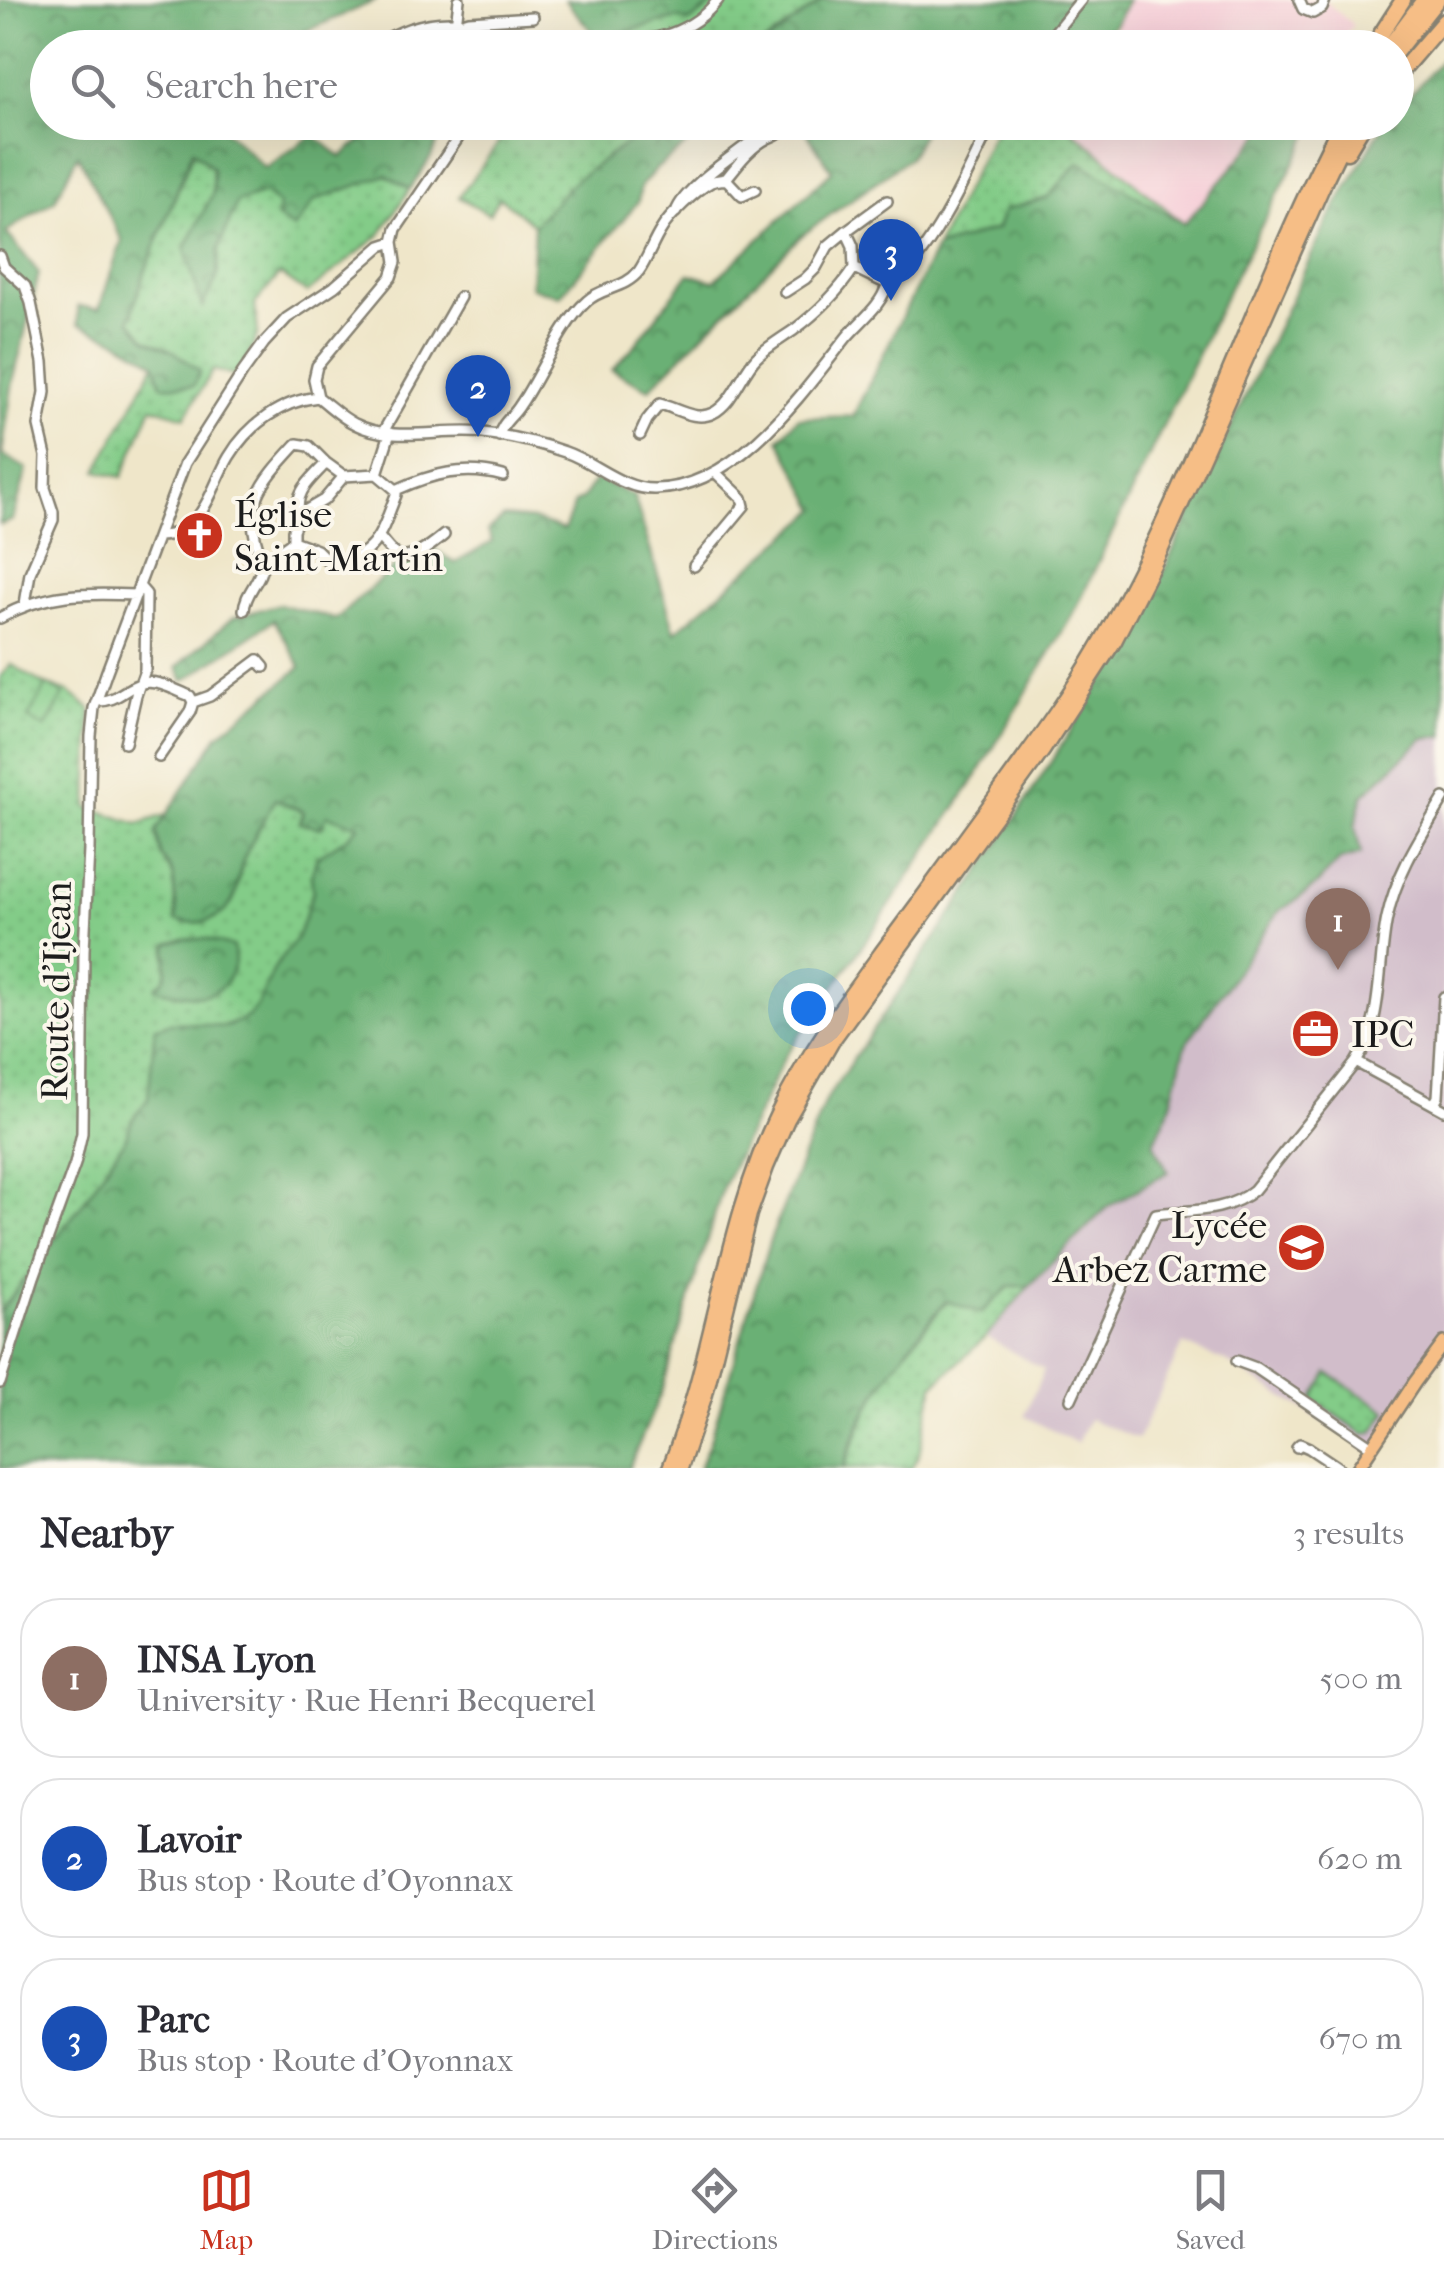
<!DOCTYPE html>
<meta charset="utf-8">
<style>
body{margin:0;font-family:"IM FELL French Canon",serif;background:#f2f2f3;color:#2b2b33}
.you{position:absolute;left:808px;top:1008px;width:35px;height:35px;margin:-25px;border:8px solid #fff;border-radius:50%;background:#1a73e8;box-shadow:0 0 0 15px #1a73e833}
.badge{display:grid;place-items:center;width:65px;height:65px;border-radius:50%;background:#c8321e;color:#fff;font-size:32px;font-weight:700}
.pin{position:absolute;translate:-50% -82px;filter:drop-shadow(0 2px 5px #0008)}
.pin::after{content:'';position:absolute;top:52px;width:35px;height:30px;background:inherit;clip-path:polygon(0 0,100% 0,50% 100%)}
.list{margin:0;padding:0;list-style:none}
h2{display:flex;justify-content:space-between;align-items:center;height:130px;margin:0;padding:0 40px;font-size:42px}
h2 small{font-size:32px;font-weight:400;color:#7c7c81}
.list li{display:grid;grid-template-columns:65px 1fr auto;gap:30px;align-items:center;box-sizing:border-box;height:160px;margin:0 20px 20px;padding:0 20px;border:2px solid #e1e1e2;border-radius:40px}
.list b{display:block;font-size:38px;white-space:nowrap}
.list p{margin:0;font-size:32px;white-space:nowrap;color:#7c7c81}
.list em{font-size:32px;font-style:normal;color:#7c7c81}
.icon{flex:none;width:55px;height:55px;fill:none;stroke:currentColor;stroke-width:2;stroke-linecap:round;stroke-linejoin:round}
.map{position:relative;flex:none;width:1444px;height:1468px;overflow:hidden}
.search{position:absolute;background:#fff;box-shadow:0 10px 40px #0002;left:30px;right:30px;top:30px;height:110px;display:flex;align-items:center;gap:25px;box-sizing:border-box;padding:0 35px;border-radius:55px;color:#7c7c81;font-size:38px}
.sheet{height:670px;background:#fff}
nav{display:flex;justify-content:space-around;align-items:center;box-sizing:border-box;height:140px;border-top:2px solid #e1e1e2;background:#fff;font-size:28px;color:#7c7c81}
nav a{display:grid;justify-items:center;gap:5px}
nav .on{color:#c8321e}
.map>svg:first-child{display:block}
</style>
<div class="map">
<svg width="1444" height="1468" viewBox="0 0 1444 1468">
<defs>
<pattern id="green-dots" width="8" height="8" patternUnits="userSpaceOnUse" patternTransform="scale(2.5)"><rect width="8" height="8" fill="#83cc88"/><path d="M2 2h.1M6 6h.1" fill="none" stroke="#71af75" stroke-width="1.8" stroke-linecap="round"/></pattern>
<pattern id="forest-crowns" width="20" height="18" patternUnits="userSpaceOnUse" patternTransform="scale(2.5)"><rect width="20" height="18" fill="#6ab074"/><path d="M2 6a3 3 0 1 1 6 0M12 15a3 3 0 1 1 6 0" fill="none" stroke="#568e5e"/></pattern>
</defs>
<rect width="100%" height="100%" fill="#fbf7ec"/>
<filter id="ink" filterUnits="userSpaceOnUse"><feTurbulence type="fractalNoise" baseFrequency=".01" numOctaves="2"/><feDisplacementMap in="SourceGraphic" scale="20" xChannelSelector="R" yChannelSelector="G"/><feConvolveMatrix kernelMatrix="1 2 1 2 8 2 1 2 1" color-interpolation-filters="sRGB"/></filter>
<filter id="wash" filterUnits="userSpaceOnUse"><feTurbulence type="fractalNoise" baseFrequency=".0048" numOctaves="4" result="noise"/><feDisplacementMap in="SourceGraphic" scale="40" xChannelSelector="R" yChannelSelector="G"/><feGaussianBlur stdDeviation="2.25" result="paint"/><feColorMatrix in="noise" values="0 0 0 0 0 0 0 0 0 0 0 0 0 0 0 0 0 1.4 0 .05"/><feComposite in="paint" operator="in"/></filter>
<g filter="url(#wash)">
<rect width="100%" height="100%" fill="#efe6c9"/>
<!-- built -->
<path fill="#f6cfd8" d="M1128,0H1324L1353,25L1334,47L1101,48L1118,28L1115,25Z
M1064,123H1270L1184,224Z"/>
<!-- industrial -->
<path fill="#d1bdca" d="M1444,736V1353L1373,1455L1351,1438L1226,1362L1183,1344L1138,1439L1089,1419L1077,1443L1024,1416L1044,1370L986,1337L1029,1286L1107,1207L1168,1172L1154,1143L1169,1110L1186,1044L1279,910L1293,903L1316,885L1340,860L1355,826L1363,795L1424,738Z"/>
<!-- green -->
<path fill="url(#green-dots)" stroke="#507452" stroke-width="2.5" d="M719,0H823L759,47L579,48L598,39L677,18L689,22Z
M480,123H656L574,181L534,225L499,197L489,214L459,197L505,134Z
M998,123H1064L1184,224L1047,198L1004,210L997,229L936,248Z
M194,150L212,169L213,193L185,249L202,306L217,278L219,248L237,202L264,193L279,205L315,200L386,175L410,189L379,236L307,293L280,274L255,304L258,333L240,376L213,370L185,417L152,407L122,477L97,471L155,363L175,352L146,339L130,320L144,274Z
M11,664L40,682L69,692L91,709L88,807L138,824L169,814L156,831L161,855L173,874L176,920C197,926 220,922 232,902C240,889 239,869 245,855C254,836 265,817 275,798L304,811L300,822L327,815L360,825L348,837L317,857L311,876L313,891L298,936L275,967L258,1004L248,1017L225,1027L188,1023H169L155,1028L148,1099L132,1120L126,1138L82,1205L0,1312V677Z
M1010,1286H1029L986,1337L934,1385L919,1454L911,1468H844L870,1403L889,1371L947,1301Z
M1328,1373L1387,1411L1373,1432L1364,1434L1313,1399Z"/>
<!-- forest -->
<path fill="url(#forest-crowns)" stroke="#436648" stroke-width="2.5" d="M0,0H377L270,47L48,48V122L218,123L265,168L313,135L341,157L380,123H419L439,138L431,157L410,189L386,175L315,200L294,229L277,218L279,205L264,193L237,202L219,248L217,278L202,307L185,249L213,193V169L193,150L144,274L130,320L146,339L175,352L200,371L194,386L161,385L155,363L116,340L78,324V306L99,309L122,240L78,155L55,200L6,232L39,273L12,387L2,454L27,469L13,520L0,525Z
M565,0H719L689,22L677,18L598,39Z
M823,0H1128L1115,25L1087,47L759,48Z
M1444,57V736L1424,738L1363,795L1355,826L1361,854L1340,860L1316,885L1293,903L1279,911L1186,1044L1169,1110L1154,1143L1168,1172L1107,1207L1029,1286H1010L981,1313L946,1301C903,1354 862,1401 844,1468H699L710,1441L769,1243L825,1101L1000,842L1140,621L1326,224L1382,127L1385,123L1396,122L1397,110Z
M656,122L714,123L656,169L641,186L638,202L560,296L531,287L534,225L574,181Z
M800,123H928L909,158L801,236L649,389L612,370L635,345L689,274L714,281L832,171Z
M1270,123H1315L1230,286L1076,609L976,777L870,935L785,1056L723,1187L662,1390L629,1468H0V1312L82,1204L126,1138L132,1120L148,1099L155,1028L169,1023H188L225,1027L248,1017L258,1004L275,967L298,936L313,892L311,876L317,857L348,837L359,826L327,815L321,828L300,823L303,811L275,799C265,818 254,836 245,856C239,868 239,882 235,895C226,920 199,927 175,920L177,915L173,874L161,855L156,831L218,735L301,667L274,620L184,681L177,667L232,618L279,604L336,619L404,558L427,544L455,563L492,542L488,531L504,517L534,520L564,530L575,503L583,498L596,478L634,496L675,632L817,510L779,439L798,418L853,416L936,248L997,229L1004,210L1047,198L1079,162L1184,224Z
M184,939H206L233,947C236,959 236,966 229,977C214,1005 181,995 156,989V986C174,975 163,960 168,944Z"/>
<!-- pitch -->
<path fill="#83cc88" stroke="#507452" stroke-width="2.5" d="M47,685L64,695L45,728L28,718Z"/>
</g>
<g filter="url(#ink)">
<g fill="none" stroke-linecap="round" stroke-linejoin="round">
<defs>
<path id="minor" d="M459,0L456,25L469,21L533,17
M1299,0L1303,9L1313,13L1322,8L1325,0
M370,48C397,32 421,21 453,22L458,28V48
M601,48C645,41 688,38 718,0
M1042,48L1081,0
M236,129L246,122
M726,179L742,196L755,190
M846,231L887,201
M0,256L4,267L25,286L31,303L43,362L45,392L39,426L46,456L45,488L53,512V520L30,573L25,604
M785,292L805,279L816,268L828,246L846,231L853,246L854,268
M318,397C330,406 342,418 355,424C394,444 442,428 483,433C510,436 539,443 565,452C595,462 622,490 655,489C736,488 801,395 846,338C860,321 882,306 887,284C927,267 973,163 992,122
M318,397L314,379L317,366L391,277L396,262L393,242L396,229L469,122
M383,432L460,297
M640,435L647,420L660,404C676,408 696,422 713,413C733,403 741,374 756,358C767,347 781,339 794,330C818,312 837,294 854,268L887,284
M499,436C502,422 513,417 520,405C541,375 560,325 587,301C602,287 625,289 639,271C648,258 653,242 661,230C669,216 696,190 711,182C716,180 721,180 726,179C738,164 750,147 768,138C773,136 778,134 782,130V126L778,123L773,125C749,145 684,186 676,212
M377,474L390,433
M396,490C431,474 465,465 503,476
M300,514C292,493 313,478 326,463
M159,536C204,535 210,489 229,457C248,425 281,401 318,397
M379,537C384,542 391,553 398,556C412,562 434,543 444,535
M293,541L317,550L327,560L337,565C379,553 381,532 396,495V490L377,474L344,476L324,500L300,514L293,530V541L263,562C239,506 261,483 297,444L309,446L326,463L344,476
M694,566L744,506L742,498L716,473
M244,610C245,592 262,580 263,562
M0,618C45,592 85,593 136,595
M97,701C116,702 125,688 142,683C157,679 177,691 190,696L193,702L210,696L258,660L264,667
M125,743L136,695L145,670L146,594L139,586
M159,757L190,712L193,702
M1356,1062C1384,1020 1377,966 1387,918C1396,874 1421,836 1444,798
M1434,1104L1438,1097L1444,997
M1237,1361L1256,1368L1372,1447
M0,1383L34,1277L75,1164L82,1133L84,950L89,850L91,736L94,708L107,671L185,463L243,372L264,343L287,318L334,287L381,246L393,242
M1071,1399L1156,1214C1190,1210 1227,1213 1254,1190L1356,1062L1444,1110
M1297,1447L1300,1444L1309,1448L1339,1468"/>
<path id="major" d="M1358,1468L1415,1382L1444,1343"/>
<path id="highway" d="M1372,48L1403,0
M1388,48L1424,0
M1396,52L1437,0
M1396,77L1444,21
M1347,152L1365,122
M670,1468C716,1352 724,1225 779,1112C808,1052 848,999 887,946C925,895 962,844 1000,792C1034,745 1069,698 1098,648C1196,481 1253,293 1342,122
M680,1468L705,1394L749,1214L766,1167L787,1119L833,1039L1042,751L1114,641L1161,549L1326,178L1353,122"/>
</defs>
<!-- minor casing -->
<use href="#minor" stroke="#868172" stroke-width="14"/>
<!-- major casing -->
<use href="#major" stroke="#868172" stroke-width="16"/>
<!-- highway casing -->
<use href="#highway" stroke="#868172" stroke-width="19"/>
<!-- minor -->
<use href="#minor" stroke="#fff" stroke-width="9"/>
<!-- major -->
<use href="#major" stroke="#f6be86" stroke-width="11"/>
<!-- highway -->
<use href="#highway" stroke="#f6be86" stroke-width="14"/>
</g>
</g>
<!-- icons -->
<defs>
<symbol id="church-disc" viewBox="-11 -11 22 22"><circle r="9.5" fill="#c8321e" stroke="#fbf7ec"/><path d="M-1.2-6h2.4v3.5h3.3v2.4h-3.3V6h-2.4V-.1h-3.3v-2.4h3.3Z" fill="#fff"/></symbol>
<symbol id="office-disc" viewBox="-11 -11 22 22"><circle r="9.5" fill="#c8321e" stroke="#fbf7ec"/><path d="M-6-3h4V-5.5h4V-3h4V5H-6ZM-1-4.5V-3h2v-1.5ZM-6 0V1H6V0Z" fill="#fff"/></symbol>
<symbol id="school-disc" viewBox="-11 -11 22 22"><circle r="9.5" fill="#c8321e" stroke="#fbf7ec"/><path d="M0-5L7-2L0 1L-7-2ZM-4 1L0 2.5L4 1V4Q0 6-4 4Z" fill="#fff"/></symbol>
</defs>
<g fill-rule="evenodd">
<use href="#church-disc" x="172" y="508" width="55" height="55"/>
<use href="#office-disc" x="1288" y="1006" width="55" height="55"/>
<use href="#school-disc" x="1274" y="1220" width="55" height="55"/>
</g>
<g text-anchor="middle" stroke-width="8" stroke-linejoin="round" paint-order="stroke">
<!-- poi labels -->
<g font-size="38" fill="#1c1c1c" stroke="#fbf7ec" text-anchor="start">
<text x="234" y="527">Église<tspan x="234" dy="44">Saint-Martin</tspan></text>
<text x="1351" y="1047">IPC</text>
<text x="1267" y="1238" text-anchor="end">Lycée<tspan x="1267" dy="44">Arbez Carme</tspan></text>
</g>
<!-- street labels -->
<g font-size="38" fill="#1c1c1c" stroke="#fbf7ec">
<text transform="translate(56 991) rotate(-89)" y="13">Route d'Ijean</text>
</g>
</g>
</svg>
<div class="you"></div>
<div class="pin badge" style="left:1338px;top:970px;background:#8d6e63">1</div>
<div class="pin badge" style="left:478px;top:437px;background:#1a4fb4">2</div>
<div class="pin badge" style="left:891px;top:301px;background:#1a4fb4">3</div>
<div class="search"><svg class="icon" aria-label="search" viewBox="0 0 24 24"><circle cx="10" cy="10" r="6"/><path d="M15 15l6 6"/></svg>Search here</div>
</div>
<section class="sheet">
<h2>Nearby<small>3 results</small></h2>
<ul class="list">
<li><span class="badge" style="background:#8d6e63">1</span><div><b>INSA Lyon</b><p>University · Rue Henri Becquerel</p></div><em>500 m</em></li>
<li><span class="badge" style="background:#1a4fb4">2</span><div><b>Lavoir</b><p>Bus stop · Route d'Oyonnax</p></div><em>620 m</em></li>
<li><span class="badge" style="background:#1a4fb4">3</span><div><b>Parc</b><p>Bus stop · Route d'Oyonnax</p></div><em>670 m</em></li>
</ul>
</section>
<nav>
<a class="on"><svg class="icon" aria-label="map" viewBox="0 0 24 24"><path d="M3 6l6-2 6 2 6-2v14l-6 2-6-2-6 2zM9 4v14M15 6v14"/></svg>Map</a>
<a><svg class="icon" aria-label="directions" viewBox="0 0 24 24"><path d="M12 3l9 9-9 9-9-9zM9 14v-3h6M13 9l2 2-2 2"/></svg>Directions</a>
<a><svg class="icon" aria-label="saved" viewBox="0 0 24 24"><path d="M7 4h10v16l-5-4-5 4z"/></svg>Saved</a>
</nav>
